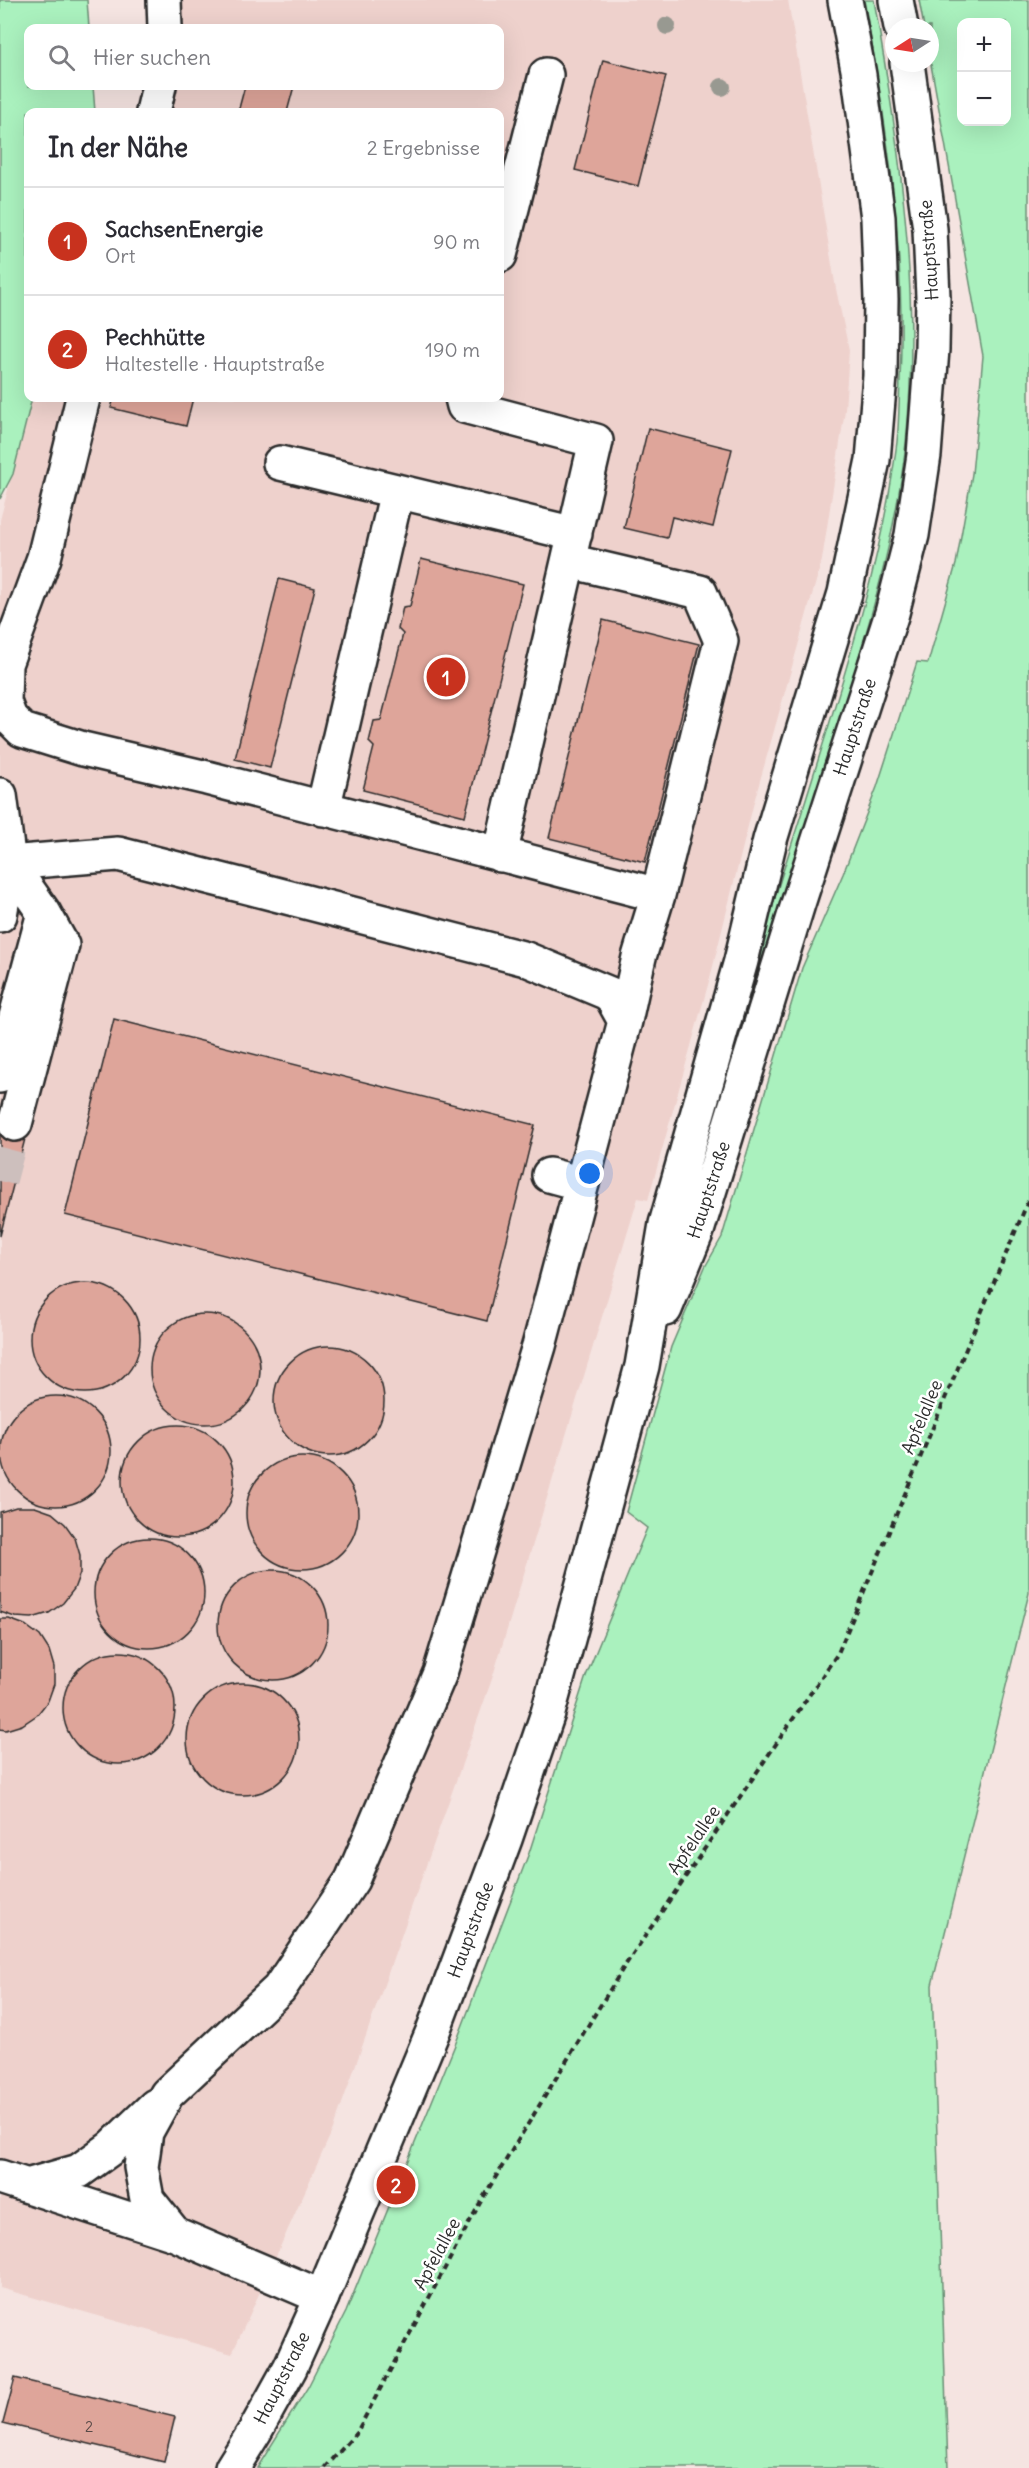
<!DOCTYPE html>
<html lang="de">
<meta charset="utf-8">
<style>
body{margin:0;font-family:Delius,sans-serif;background:#f7f7f7;color:#2b2b33}
.controls{position:absolute;right:18px;top:18px;display:grid;overflow:hidden;border-radius:12px;box-shadow:0 6px 24px #0002}
.controls button{width:54px;height:54px;display:grid;place-items:center;padding:0;border:0;border-bottom:2px solid #e1e1e2;background:#fff;color:#2b2b33;font:30px sans-serif}
.compass{position:absolute;left:885px;top:18px;width:54px;height:54px;border-radius:50%;background:#fff;box-shadow:0 6px 24px #0002;rotate:258deg}
.you{position:absolute;left:590px;top:1174px;width:21px;height:21px;margin:-15px;border:4px solid #fff;border-radius:50%;background:#1a73e8;box-shadow:0 0 0 9px #1a73e833}
.badge{display:grid;place-items:center;width:39px;height:39px;border-radius:50%;background:#c8321e;color:#fff;font-size:20px;font-weight:700}
.pin{position:absolute;translate:-50% -50%;border:3px solid #fff;box-shadow:0 2px 6px #0006}
.list{margin:0;padding:0;list-style:none}
h2{display:flex;justify-content:space-between;align-items:center;height:78px;margin:0;padding:0 24px;font-size:26px}
h2 small{font-size:20px;font-weight:400;color:#7c7c81}
.list li{display:grid;grid-template-columns:39px 1fr auto;gap:18px;align-items:center;box-sizing:border-box;height:108px;padding:0 24px;border-top:2px solid #e1e1e2}
.list b{display:block;font-size:22px;white-space:nowrap}
.list p{margin:0;font-size:20px;white-space:nowrap;color:#7c7c81}
.list em{font-size:20px;font-style:normal;color:#7c7c81}
.icon{flex:none;width:33px;height:33px;fill:none;stroke:currentColor;stroke-width:2;stroke-linecap:round;stroke-linejoin:round}
.map{position:relative;flex:none;width:1029px;height:2468px;overflow:hidden}
.search{position:absolute;background:#fff;box-shadow:0 6px 24px #0002;left:24px;top:24px;width:480px;height:66px;display:flex;align-items:center;gap:15px;box-sizing:border-box;padding:0 21px;border-radius:12px;color:#7c7c81;font-size:22px}
.panel{position:absolute;background:#fff;box-shadow:0 6px 24px #0002;left:24px;top:108px;width:480px;height:294px;border-radius:12px}
.map>svg:first-child{display:block}
</style>
<div class="map">
<svg width="1029" height="2468" viewBox="0 0 1029 2468">
<rect width="100%" height="100%" fill="#f5e4e1"/>
<filter id="ink" filterUnits="userSpaceOnUse"><feTurbulence type="fractalNoise" baseFrequency=".0167" numOctaves="2"/><feDisplacementMap in="SourceGraphic" scale="12" xChannelSelector="R" yChannelSelector="G"/><feConvolveMatrix kernelMatrix="1 2 1 2 8 2 1 2 1" color-interpolation-filters="sRGB"/></filter>
<g filter="url(#ink)">
<!-- built -->
<path fill="#eed1cc" d="M146,0H788L836,289L849,350L845,410L822,560L754,802L711,974L648,1200L638,1198L492,1679L333,2129L232,2354L0,2288V520L32,398H500V112H139L143,86H500V28H146Z"/>
<!-- green -->
<path fill="#aaf1be" stroke="#6a8e74" stroke-width="1.5" fill-rule="evenodd" d="M0,0H87L89,28H28V86H93L95,112H28V398H32L13,474L0,499Z
M864,0H874C900,147 921,294 906,443C893,562 853,676 818,789C775,932 732,1074 689,1216L678,1213C718,1081 758,949 800,818C838,695 881,570 897,442C899,422 899,400 900,380C906,251 887,126 864,0Z
M919,0H1029V1593L932,1985L948,2468H257L308,2387L346,2312L457,2040L529,1853L586,1676L647,1528L626,1512L671,1347L705,1267L722,1237L802,968L843,874L877,787L917,662L928,663L956,564L972,474L983,356L930,59V27H924ZM962,22H1006V122H962Z"/>
<!-- building -->
<path fill="#dea59a" stroke="#2b2b2b" stroke-width="1.5" d="M603,60L666,76L638,186L575,170Z
M245,86H294L287,112H238Z
M114,398H193L186,426L111,408Z
M648,428L732,449L713,527L672,517L667,538L624,528Z
M421,559L523,584L465,816L363,790L374,747L369,742L374,721L381,720L403,634L398,629L403,607L410,606Z
M279,579L315,588L270,768L235,759Z
M603,620L699,644L645,862L549,838Z
M114,1019L535,1125L487,1321L65,1215Z
M0,1121L28,1127L0,1236Z
M30 1338a55 55 0 1 1 110 0a55 55 0 1 1-110 0Z
M150 1369a55 55 0 1 1 110 0a55 55 0 1 1-110 0Z
M274 1401a55 55 0 1 1 110 0a55 55 0 1 1-110 0Z
M1 1451a55 55 0 1 1 110 0a55 55 0 1 1-110 0Z
M122 1481a56 56 0 1 1 112 0a56 56 0 1 1-112 0Z
M246 1513a56 56 0 1 1 112 0a56 56 0 1 1-112 0Z
M16,1507H35L52,1513L65,1524L75,1538L80,1555V1573L74,1589L63,1603L49,1613L32,1618L15,1617L0,1612V1512Z
M94 1593a55 55 0 1 1 110 0a55 55 0 1 1-110 0Z
M218 1625a55 55 0 1 1 110 0a55 55 0 1 1-110 0Z
M0,1619H9L25,1625L40,1636L49,1650L54,1667V1684L48,1701L37,1715L22,1725L6,1730L0,1729Z
M63 1708a56 56 0 1 1 112 0a56 56 0 1 1-112 0Z
M187 1739a56 56 0 1 1 112 0a56 56 0 1 1-112 0Z
M15,2378L175,2417L164,2462L3,2423Z"/>
<g fill="none" stroke-linecap="round" stroke-linejoin="round">
<!-- minor-tunnel -->
<path stroke="#cdbfbd" stroke-width="33" stroke-dasharray="33 16" stroke-linecap="butt" d="M0,1181L15,1124"/>
<defs>
<path id="minor" d="M164,0L165,28
M153,112L159,86
M500,255L546,75
M83,398L44,558L5,664L4,702L10,718L22,730L83,749L207,778L658,895L721,641L700,592L569,561
M462,398L464,406L596,441L500,855
M280,463L575,534
M0,795L9,863L44,913L0,1076
M323,809L397,491
M0,867L9,863L118,854L252,888L526,959L610,994L625,1021
M0,915L9,863
M15,1124L62,945L44,913
M549,1175L582,1184
M0,2177L175,2234L322,2297
M30,2185L79,2171L111,2148L155,2106
M175,2234L147,2199L141,2167L146,2132L167,2094L279,1989L352,1880L440,1673L539,1346L625,1021L639,957L658,895"/>
<path id="major" d="M896,0L901,27
M665,1309L697,1231L798,904L892,613L912,535L924,455L932,349L933,297L930,229L907,63
M232,2468L255,2431L290,2368L322,2297L433,2031L505,1839L548,1713L642,1366L666,1224L741,961L770,840L845,593L873,460L880,376L881,299L878,218L859,75L845,0"/>
</defs>
<!-- minor casing -->
<use href="#minor" stroke="#2b2b2b" stroke-width="38"/>
<!-- major casing -->
<use href="#major" stroke="#2b2b2b" stroke-width="38"/>
<!-- path -->
<path stroke="#2b2b2b" stroke-width="4" stroke-dasharray="6 4.5" stroke-linecap="butt" d="M325,2468L357,2432L481,2201L622,1970L838,1653L1029,1199"/>
<!-- minor -->
<use href="#minor" stroke="#fff" stroke-width="33"/>
<!-- major -->
<use href="#major" stroke="#fff" stroke-width="33"/>
</g>
<!-- trees -->
<g fill="#989991">
<circle cx="667" cy="26" r="9"/>
<circle cx="722" cy="87" r="9"/>
</g>
</g>
<g text-anchor="middle" stroke-width="5" stroke-linejoin="round" paint-order="stroke">
<!-- number labels -->
<g font-size="15" fill="#584a47">
<text x="89" y="2432">2</text>
</g>
<!-- street labels -->
<g font-size="18" fill="#2b2b2b" stroke="#fff">
<text transform="translate(929 250) rotate(-94)" y="6">Hauptstraße</text>
<text transform="translate(855 727) rotate(-72)" y="6">Hauptstraße</text>
<text transform="translate(709 1190) rotate(-72)" y="6">Hauptstraße</text>
<text transform="translate(922 1417) rotate(-67)" y="6">Apfelallee</text>
<text transform="translate(694 1840) rotate(-56)" y="6">Apfelallee</text>
<text transform="translate(471 1930) rotate(-70)" y="6">Hauptstraße</text>
<text transform="translate(437 2254) rotate(-62)" y="6">Apfelallee</text>
<text transform="translate(282 2378) rotate(-63)" y="6">Hauptstraße</text>
</g>
</g>
</svg>
<div class="controls">
<button>+</button>
<button>−</button>
</div>
<svg class="compass" viewBox="-18 -18 36 36"><path d="M0-13l5 13h-10z" fill="#e53935"/><path d="M0 13l5-13h-10z" fill="#7c7c81"/></svg>
<div class="you"></div>
<div class="pin badge" style="left:446px;top:677px">1</div>
<div class="pin badge" style="left:396px;top:2185px">2</div>
<div class="search"><svg class="icon" aria-label="search" viewBox="0 0 24 24"><circle cx="10" cy="10" r="6"/><path d="M15 15l6 6"/></svg>Hier suchen</div>
<section class="panel">
<h2>In der Nähe<small>2 Ergebnisse</small></h2>
<ul class="list">
<li><span class="badge">1</span><div><b>SachsenEnergie</b><p>Ort</p></div><em>90 m</em></li>
<li><span class="badge">2</span><div><b>Pechhütte</b><p>Haltestelle · Hauptstraße</p></div><em>190 m</em></li>
</ul>
</section>
</div>
